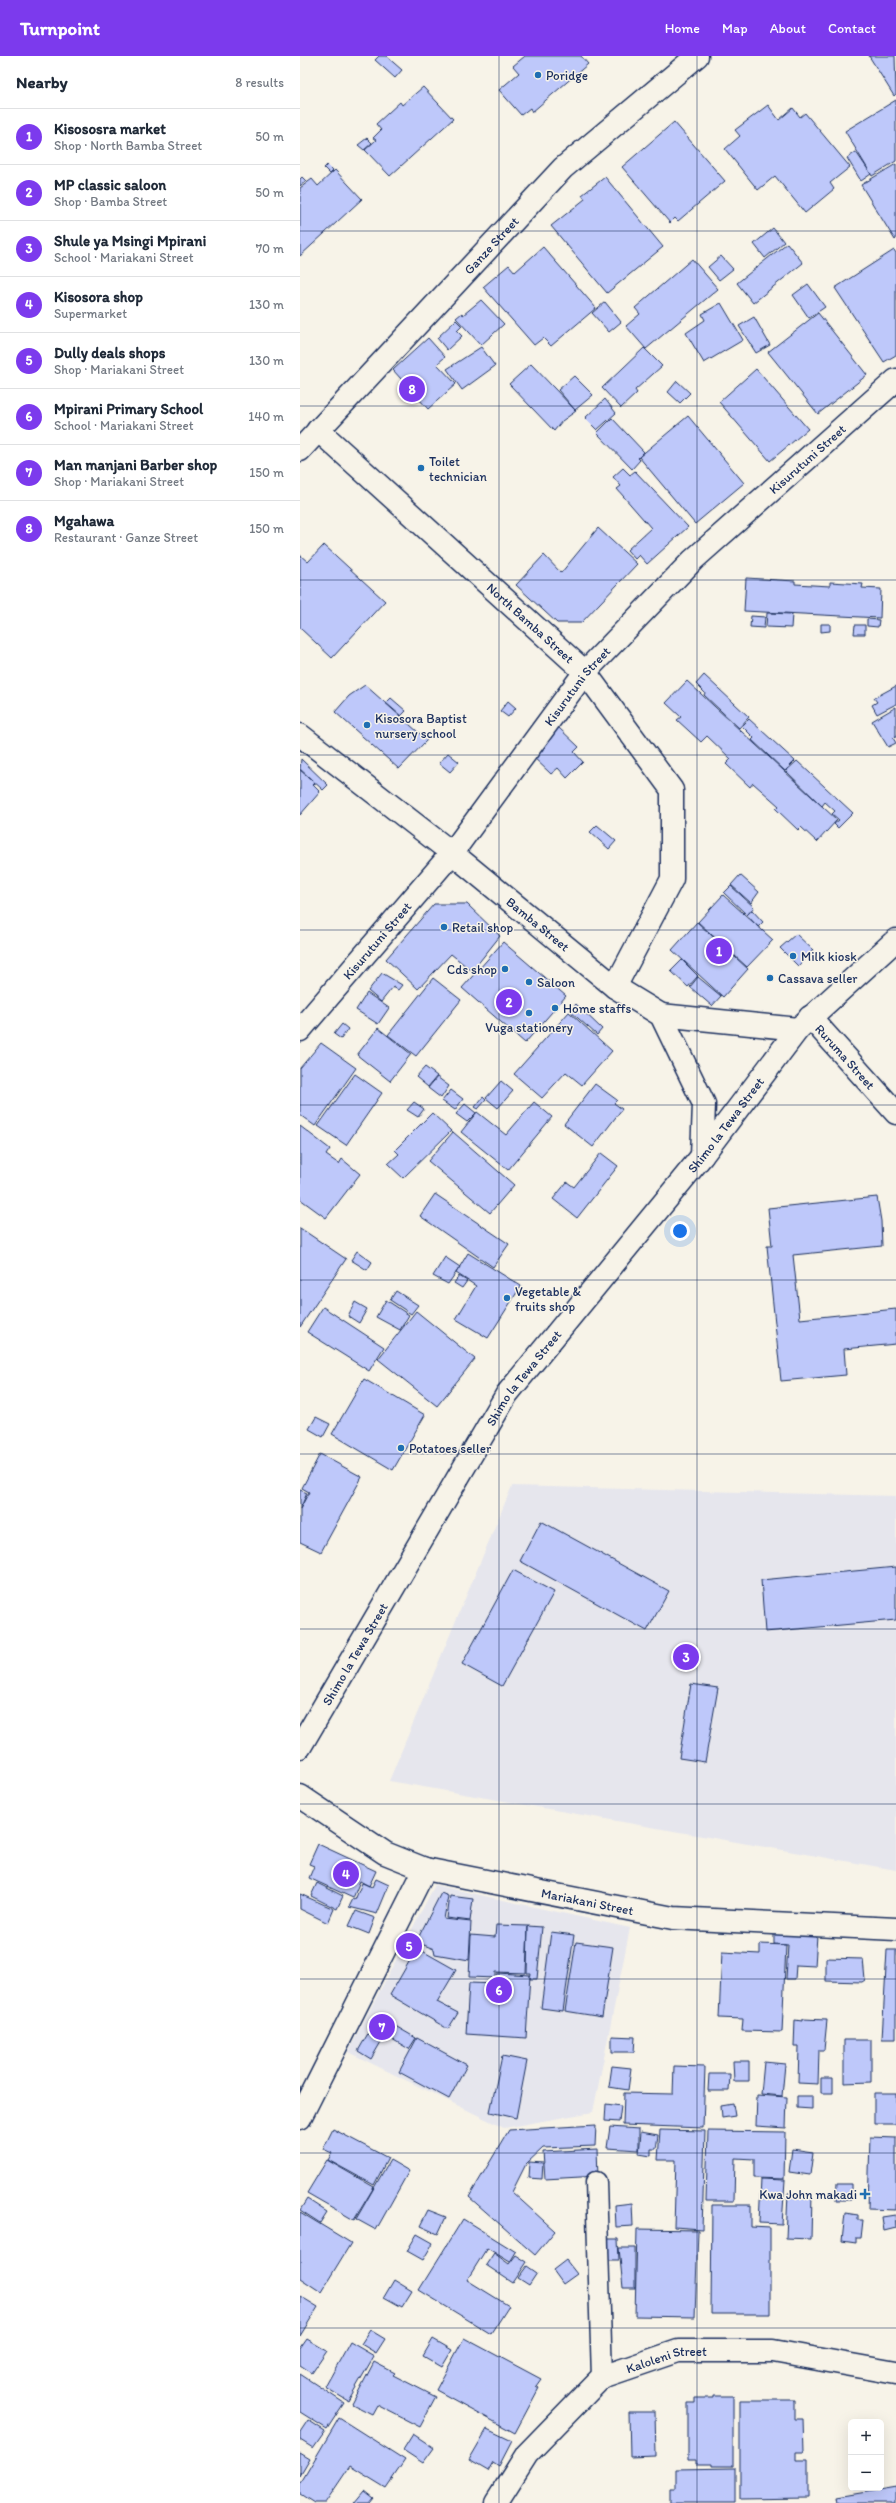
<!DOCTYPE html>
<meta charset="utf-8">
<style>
body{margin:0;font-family:Itim,sans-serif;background:#f2f2f3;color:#1f2937}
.controls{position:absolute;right:12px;bottom:12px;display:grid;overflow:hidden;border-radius:6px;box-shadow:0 4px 16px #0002}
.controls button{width:36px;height:36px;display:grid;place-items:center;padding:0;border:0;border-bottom:1px solid #e0e1e3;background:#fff;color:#1f2937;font:20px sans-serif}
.you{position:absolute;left:380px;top:1175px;width:14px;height:14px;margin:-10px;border:3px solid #fff;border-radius:50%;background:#1a73e8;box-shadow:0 0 0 6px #1a73e833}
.badge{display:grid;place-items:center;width:26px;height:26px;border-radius:50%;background:#7c3aed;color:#fff;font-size:13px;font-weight:700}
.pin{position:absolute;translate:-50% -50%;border:2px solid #fff;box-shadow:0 1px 4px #0006}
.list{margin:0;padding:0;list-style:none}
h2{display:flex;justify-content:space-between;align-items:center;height:52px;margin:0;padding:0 16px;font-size:17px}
h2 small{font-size:13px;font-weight:400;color:#747a83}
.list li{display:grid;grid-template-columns:26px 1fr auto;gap:12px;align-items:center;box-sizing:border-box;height:56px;padding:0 16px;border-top:1px solid #e0e1e3}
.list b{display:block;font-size:15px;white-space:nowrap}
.list p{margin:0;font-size:13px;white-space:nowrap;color:#747a83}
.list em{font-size:13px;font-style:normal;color:#747a83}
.map{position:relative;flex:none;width:596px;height:2447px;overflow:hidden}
header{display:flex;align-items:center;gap:24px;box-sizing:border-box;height:56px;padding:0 20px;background:#7c3aed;color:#fff}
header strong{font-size:19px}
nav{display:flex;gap:22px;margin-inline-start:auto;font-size:14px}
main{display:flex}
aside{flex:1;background:#fff}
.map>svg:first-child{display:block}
</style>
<header>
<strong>Turnpoint</strong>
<nav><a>Home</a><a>Map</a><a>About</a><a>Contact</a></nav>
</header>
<main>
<aside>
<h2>Nearby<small>8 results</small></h2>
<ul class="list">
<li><span class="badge">1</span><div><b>Kisososra market</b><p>Shop · North Bamba Street</p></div><em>50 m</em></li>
<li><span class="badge">2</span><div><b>MP classic saloon</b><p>Shop · Bamba Street</p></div><em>50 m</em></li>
<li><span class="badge">3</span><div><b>Shule ya Msingi Mpirani</b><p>School · Mariakani Street</p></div><em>70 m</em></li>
<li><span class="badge">4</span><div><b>Kisosora shop</b><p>Supermarket</p></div><em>130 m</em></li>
<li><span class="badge">5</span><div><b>Dully deals shops</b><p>Shop · Mariakani Street</p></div><em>130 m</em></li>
<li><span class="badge">6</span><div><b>Mpirani Primary School</b><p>School · Mariakani Street</p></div><em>140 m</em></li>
<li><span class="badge">7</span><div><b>Man manjani Barber shop</b><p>Shop · Mariakani Street</p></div><em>150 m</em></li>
<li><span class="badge">8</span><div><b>Mgahawa</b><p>Restaurant · Ganze Street</p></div><em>150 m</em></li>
</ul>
</aside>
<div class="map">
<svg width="596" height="2447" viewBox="0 0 596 2447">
<rect width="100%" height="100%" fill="#f7f3e8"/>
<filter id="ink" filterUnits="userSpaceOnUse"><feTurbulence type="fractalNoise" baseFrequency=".025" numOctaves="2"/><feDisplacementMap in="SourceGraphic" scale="8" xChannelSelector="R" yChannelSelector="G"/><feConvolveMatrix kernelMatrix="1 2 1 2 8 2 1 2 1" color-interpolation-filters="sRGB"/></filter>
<g filter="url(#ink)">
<!-- built -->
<path fill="#e6e6ed" d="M212,1430L596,1440V1814L89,1725Z
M135,1829L330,1872L293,2056L204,2072L48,1996Z"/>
<!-- building -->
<path fill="#bec8fa" stroke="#1b2f5e" d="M79,0H86L102,14L95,22L75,4Z
M225,0H281L288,8L232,56L230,52L221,59L199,34L219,17L213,10Z
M569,0H595L596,38L594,40Z
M123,31L153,63L90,120L65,94L76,84L73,82L81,74L76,68L100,46L102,49Z
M596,44V105L572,120L545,75Z
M468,49L479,64L493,52L500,61L505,57L550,111L530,127L534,133L505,157L475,120L458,134L425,93L440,80L435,74Z
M374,66L425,125L378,165L375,162L370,167L322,111Z
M67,82L72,87L64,94L58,89Z
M556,96L571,118L561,125L547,102Z
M596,108V183L595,184L561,129Z
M27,109L33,115L30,118L24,112Z
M35,114L62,143L0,200V132L12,123L18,130Z
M2,121L6,125L0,130V123Z
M305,121L363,191L307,237L251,170L285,143L282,139Z
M473,172L484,186L465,202L454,188Z
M487,187L503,207L453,247L437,227Z
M243,191L296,252L251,290L243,282L234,289L183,231L209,209L215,216Z
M594,194L596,197V299L584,306L535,232Z
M421,200L433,213L419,224L408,211Z
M392,203L418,233L346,293L326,270L340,258L335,252Z
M508,228L525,251L509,262L493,239Z
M181,244L204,268L181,289L156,262L162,257L163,259Z
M305,246L321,266L309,276L292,257Z
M421,247L443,284L404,307L386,277L405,264L402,258Z
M518,257L567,319L518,358L468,296Z
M454,261L470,289L456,297L439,270Z
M156,264L162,270L157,275L162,280L147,294L137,282Z
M128,282L145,301L137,308L156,328L128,353L93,314Z
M181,291L195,310L162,334L147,313Z
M344,292L362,310L335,334L337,337L321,352L302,332Z
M231,308L276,355L262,365L254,375L209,328Z
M456,313L508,373L470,405L419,346Z
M274,320L293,339L275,354L258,334Z
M377,325L390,337L380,347L368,336Z
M305,343L316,357L297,374L285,362Z
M388,360L444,427L395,468L339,401Z
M312,362L344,396L338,402L340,404L332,413L297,377Z
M323,412L330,419L335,415L388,471L347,508L339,499L335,503L327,494L351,472L317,433L321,430L313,421Z
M298,472L337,508L281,567H257L216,529L244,499L261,517Z
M24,489L85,545L32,602L0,572V499L8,506Z
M446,522L495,525V528L530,530V526L563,528L562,532L581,533L580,562L444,555Z
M467,557L492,558L491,572L466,571Z
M451,560L465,561L464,572L450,571Z
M567,563L579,564L578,571L567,570Z
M521,568H530V575L521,576Z
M555,569H565V578H554Z
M404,619L449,661L439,672L404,639L405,637L396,628Z
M387,625L537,764L517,786L501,771L498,774L476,753L479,750L453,727L450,731L426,708L431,703L407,680L401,686L377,664L381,661L366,647Z
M65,629L127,684L99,713L35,656L49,640Z
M596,630V648L577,658L572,649L577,646L574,642Z
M91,642L106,655L101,660L86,647Z
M208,645L216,652L208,661L200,655Z
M596,651V681L593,682L596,687L588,691L572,665Z
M449,663L495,705L485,715L452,684L454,682L442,670Z
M258,671L279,691L274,696L283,706L267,722L258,712L251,718L230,698Z
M148,697L159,706L150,716L139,707Z
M1,703L28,729L23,734L0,713Z
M497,705L553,757L538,772L534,768L539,764L532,758L535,755L525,746L522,750L486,715Z
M0,714L15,727L13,729L20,736L0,759Z
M297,769L316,785L309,793L290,776Z
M440,819L459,836L451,847L431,829Z
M431,830L454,851L447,859L424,837Z
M423,839L473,884L447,911L398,866Z
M134,848H167L200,880L172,915L151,898L118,933L86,903Z
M452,854L463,866L458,871L447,859Z
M397,866L448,913L423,941L372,894Z
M496,878L513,894L498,910L480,892Z
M203,886L266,940L225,987L162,932Z
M382,904L398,920L388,931L371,915Z
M82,917L102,929L98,934L93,931L81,946L68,935Z
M398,921L421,940L412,950L390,931Z
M133,922L161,944L116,1000L88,979Z
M67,937L89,952L78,968L56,954Z
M276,948L302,973L297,979L270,955Z
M269,956L312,995L282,1029L266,1016L242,1042L214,1018Z
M42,968L48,973L41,983L34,978Z
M78,972L111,998L90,1025L57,999Z
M21,987L56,1012L15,1070L0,1059V1012Z
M125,1011L137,1020L128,1031L116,1021Z
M55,1018L82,1037L46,1089L18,1070Z
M137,1021L149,1030L141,1042L128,1032Z
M201,1025L213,1035L198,1052L186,1042Z
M295,1028L317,1044L314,1047L322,1053L293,1091L264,1068Z
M151,1034L163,1043L155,1054L142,1045Z
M183,1041L186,1044L178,1053L175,1051Z
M114,1046L124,1053L118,1061L107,1054Z
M234,1046L252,1061L208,1114L161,1076L177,1056L206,1079Z
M165,1048L176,1057L167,1066L156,1058Z
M132,1057L151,1075L103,1122L88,1108L99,1098L95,1094Z
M0,1070L30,1093L26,1099L39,1108L42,1103L60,1118L26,1162L0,1143Z
M153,1076L214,1129L190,1157L128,1105Z
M301,1097L318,1110L277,1162L253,1143L267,1126L274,1131Z
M135,1138L209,1188L193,1211L120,1160Z
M577,1141L581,1165L582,1190L493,1199L500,1263L596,1253V1288L544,1293L546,1319L481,1325L467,1190H472L468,1152Z
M0,1172L46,1203L0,1271Z
M57,1195L72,1206L67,1214L51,1204Z
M168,1197L221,1230L188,1282L156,1263L176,1230L156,1217Z
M145,1201L160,1211L148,1228L133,1220Z
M159,1220L167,1225L162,1232L154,1227Z
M96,1235L118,1249L111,1258L90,1244Z
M86,1244L109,1259L100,1274L76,1261Z
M55,1246L67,1253L59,1267L48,1260Z
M23,1251L84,1291L69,1315L7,1276Z
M116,1255L175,1303L137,1350L78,1303Z
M64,1323L125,1359L93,1414L32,1378Z
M16,1361L30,1368L23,1381L9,1373Z
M20,1398L62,1421L21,1496L0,1486V1453L9,1436L2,1432Z
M0,1434L7,1437L0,1453Z
M241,1465L369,1535L347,1575L220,1505Z
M596,1511V1564L465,1576L461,1524Z
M213,1514L254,1536L202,1630L162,1608Z
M391,1628L418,1632L405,1706L379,1702Z
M18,1788L76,1815L69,1830L60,1825L53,1842L9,1822L14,1810L9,1808Z
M76,1823L89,1829L77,1858L49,1851L53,1843L55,1844L62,1827L72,1831Z
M17,1827L43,1840L37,1853L11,1840Z
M141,1837L148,1840L144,1863L171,1866L169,1904L135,1898L134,1893L116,1886Z
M0,1838L34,1853L28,1867L0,1853Z
M150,1840L173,1843L170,1865L147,1862Z
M56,1855L75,1862L69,1878L49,1870Z
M196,1869L228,1870L226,1917L195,1916V1922L169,1921L171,1879L195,1881Z
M228,1870L242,1871L237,1923H230L231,1917H227Z
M251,1876L274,1879L263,1955L241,1952Z
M474,1876L517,1879L515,1910L496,1909L495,1923H486L488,1889L474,1888Z
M276,1886L313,1891L302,1961L265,1955Z
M460,1888L486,1889L482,1976L442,1975L443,1963L419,1962L422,1896L460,1898Z
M117,1892L156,1914L137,1946L158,1957L148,1973L90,1939Z
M587,1894H596V1983H582Z
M526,1902L563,1903L565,1924L562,1926L526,1925Z
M197,1917L230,1919L226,1982L166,1978L169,1927L196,1928Z
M78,1960L116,1982L109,1993L85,1979L71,2003L58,1995Z
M502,1963L527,1964L524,1994H519L518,2028L498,2027L499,1991H494L495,1964L502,1965Z
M312,1980L335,1981L334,1996H312Z
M117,1982L167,2009L149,2043L99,2016Z
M544,1984H571V2026L544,2027Z
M202,2000L227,2005L216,2062L190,2056Z
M433,2005H449V2025H434Z
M464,2006L485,2008L482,2040L461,2038Z
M312,2010L331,2012L328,2034L309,2031Z
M374,2010L405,2011L403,2072L323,2069L324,2037L373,2038Z
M409,2018H430L429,2035H408Z
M521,2022H533V2037H521Z
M574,2037H596V2068H574Z
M457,2039L487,2041L486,2072L456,2070Z
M497,2040H512V2053L497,2052Z
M306,2048L321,2050L319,2066L305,2065Z
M433,2048L435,2060L422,2062L421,2050Z
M296,2069L295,2090L243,2092L226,2108L212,2136L255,2175L235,2199L169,2141L209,2074Z
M310,2071L339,2073V2094L307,2092Z
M33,2073L88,2102L74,2129L28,2104L32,2097L23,2093Z
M360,2074L405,2075L402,2173L374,2171L376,2104H358Z
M408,2075L485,2076L484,2123L454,2122V2103L435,2102L434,2145H406Z
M341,2076L358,2079L356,2093H351V2100L339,2098Z
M570,2081L596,2082V2154L568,2153Z
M297,2093L298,2120L245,2123L243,2096Z
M492,2093L513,2096L510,2119L489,2116Z
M27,2104L74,2131L54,2164L7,2137Z
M90,2104L109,2115L76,2174L56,2163Z
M229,2106L243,2107L242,2123L228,2122Z
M461,2123L485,2124L482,2168L459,2167Z
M537,2128H551V2144H536Z
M488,2137L512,2138L511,2183L486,2182Z
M7,2143L27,2156L20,2167L0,2154Z
M332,2147L333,2170L316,2171L315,2149Z
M412,2149H451V2171L470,2172V2258H411Z
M128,2154L146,2161L138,2178L120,2170Z
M0,2156L51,2187L21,2236L0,2222Z
M545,2157L558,2159V2164H563L561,2182H556V2187L542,2185Z
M595,2159L596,2172L584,2175L582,2161Z
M163,2163L216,2196L210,2206L187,2192L167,2224L209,2250L191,2278L119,2234Z
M337,2173L398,2174L395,2261L335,2260Z
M117,2178L133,2187L123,2204L107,2195Z
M302,2183H318L319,2204H304Z
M319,2192H335V2232H323Z
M194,2197L209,2208L216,2199L227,2206L213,2227L186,2209Z
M266,2204L277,2218L263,2228L253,2214Z
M227,2210L237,2217L229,2229L218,2222Z
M94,2224L112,2235L102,2251L84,2241Z
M0,2240L18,2251L0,2280Z
M70,2274L85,2283L76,2297L61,2288Z
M164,2282L241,2323L236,2330L239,2332L215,2377L136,2334Z
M7,2283L27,2295L12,2317L0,2309V2293Z
M133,2283L152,2294L142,2311L123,2300Z
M50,2286L74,2300L48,2345L25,2331Z
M74,2306L95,2317L93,2319L136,2341L120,2371L77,2349L72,2358L52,2348Z
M0,2318L44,2347L27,2373L0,2356Z
M413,2340H433V2410H412V2408H395V2404H388V2347H395V2342H413Z
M440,2344H495V2363H503L504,2396H496V2404H508V2442L440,2443Z
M329,2356H355L356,2400L330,2401Z
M39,2362L105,2404L86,2432L50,2410L25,2447H14L0,2438V2428Z
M8,2364L25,2375L13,2392L0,2384V2376Z
M187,2373L212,2385L199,2410L193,2406L188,2415L169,2404Z
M113,2378L134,2392L123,2407L103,2394Z
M0,2397L10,2403L0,2420Z
M435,2412V2447H371V2432H376V2413Z
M596,2431V2447H538L537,2441Z
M64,2435L73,2442L69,2447H54Z"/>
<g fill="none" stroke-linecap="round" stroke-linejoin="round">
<defs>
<path id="lane" d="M296,2126L302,2321"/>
<g id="street">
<path id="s1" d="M18,374L285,616L372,734V823L315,931"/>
<path id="s2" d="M0,394L263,112L397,0"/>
<path id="s3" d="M0,679L152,797L315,931L361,959L404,1048L402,1100"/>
<path d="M361,959L498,973"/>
<path id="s4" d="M510,961L596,1057"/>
<path id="s5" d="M0,974L152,797L285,616L393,504L596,324"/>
<path id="s6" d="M0,1740L85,1797L125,1813L373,1862L596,1873"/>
<path d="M0,2062L125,1813"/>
<path id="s7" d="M196,2447L227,2398L302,2321L378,2295H473L596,2317"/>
</g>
<g id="secondary">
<path id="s8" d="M0,1691L207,1338L402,1100L498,973L596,884"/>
</g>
</defs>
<!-- lane casing -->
<use href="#lane" stroke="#1b2f5e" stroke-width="23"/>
<!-- street casing -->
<use href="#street" stroke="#1b2f5e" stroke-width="25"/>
<!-- secondary casing -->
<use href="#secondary" stroke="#1b2f5e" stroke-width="25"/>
<!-- lane -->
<use href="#lane" stroke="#f7f3e8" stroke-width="20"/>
<!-- street -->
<use href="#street" stroke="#f7f3e8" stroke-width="22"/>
<!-- secondary -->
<use href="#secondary" stroke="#f7f3e8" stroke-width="22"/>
</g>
</g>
<!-- grid -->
<path fill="none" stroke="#1b2f5e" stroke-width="1" stroke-opacity="0.55" d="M199,0V2447M397,0V2447M0,175H596M0,350H596M0,524H596M0,699H596M0,874H596M0,1049H596M0,1224H596M0,1398H596M0,1573H596M0,1748H596M0,1923H596M0,2097H596M0,2272H596"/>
<!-- markers -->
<g fill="#1f6fb2" stroke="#f7f3e8" stroke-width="1.5">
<circle cx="238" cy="19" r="4"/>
<circle cx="121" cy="412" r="4"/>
<circle cx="67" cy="669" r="4"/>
<circle cx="144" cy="871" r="4"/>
<circle cx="493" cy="900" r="4"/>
<circle cx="205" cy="913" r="4"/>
<circle cx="470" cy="922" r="4"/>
<circle cx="229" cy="926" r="4"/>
<circle cx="255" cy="952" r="4"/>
<circle cx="229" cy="957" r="4"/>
<circle cx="207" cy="1242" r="4"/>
<circle cx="101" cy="1392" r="4"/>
<path d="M563 2132h4v4h4v4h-4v4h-4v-4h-4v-4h4z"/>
</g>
<g text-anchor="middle" stroke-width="3" stroke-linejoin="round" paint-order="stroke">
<!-- poi labels -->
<g font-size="13" fill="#1b2f5e" stroke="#f7f3e8" text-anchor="start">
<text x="246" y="24">Poridge</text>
<text x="129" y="410">Toilet<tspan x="129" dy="15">technician</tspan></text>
<text x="75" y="667">Kisosora Baptist<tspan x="75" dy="15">nursery school</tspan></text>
<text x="152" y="876">Retail shop</text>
<text x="501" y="905">Milk kiosk</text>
<text x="197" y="918" text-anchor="end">Cds shop</text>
<text x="478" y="927">Cassava seller</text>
<text x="237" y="931">Saloon</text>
<text x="263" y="957">Home staffs</text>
<text x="229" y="976" text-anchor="middle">Vuga stationery</text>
<text x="215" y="1240">Vegetable &amp;<tspan x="215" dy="15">fruits shop</tspan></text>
<text x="109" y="1397">Potatoes seller</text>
<text x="557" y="2143" text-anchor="end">Kwa John makadi</text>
</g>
<!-- street labels -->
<g font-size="13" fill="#1b2f5e" stroke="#f7f3e8">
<text dy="5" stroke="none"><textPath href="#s2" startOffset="280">Ganze Street</textPath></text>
<text dy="5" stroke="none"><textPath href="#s5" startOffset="766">Kisurutuni Street</textPath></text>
<text dy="5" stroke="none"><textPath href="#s1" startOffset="287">North Bamba Street</textPath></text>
<text dy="5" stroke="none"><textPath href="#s5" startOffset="442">Kisurutuni Street</textPath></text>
<text dy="5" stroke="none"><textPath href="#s3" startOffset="304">Bamba Street</textPath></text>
<text dy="5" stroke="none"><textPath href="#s5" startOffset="118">Kisurutuni Street</textPath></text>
<text dy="5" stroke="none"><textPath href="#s4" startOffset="53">Ruruma Street</textPath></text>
<text dy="5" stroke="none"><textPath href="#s8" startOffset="756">Shimo la Tewa Street</textPath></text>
<text dy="5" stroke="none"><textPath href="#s8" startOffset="432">Shimo la Tewa Street</textPath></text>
<text dy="5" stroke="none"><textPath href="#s8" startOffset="108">Shimo la Tewa Street</textPath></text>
<text dy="5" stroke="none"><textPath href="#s6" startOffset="311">Mariakani Street</textPath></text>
<text dy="5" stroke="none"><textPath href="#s7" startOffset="233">Kaloleni Street</textPath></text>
</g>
</g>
</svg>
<div class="controls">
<button>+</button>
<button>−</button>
</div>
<div class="you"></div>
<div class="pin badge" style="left:419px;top:895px">1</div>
<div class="pin badge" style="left:209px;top:946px">2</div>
<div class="pin badge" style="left:386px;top:1601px">3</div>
<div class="pin badge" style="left:46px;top:1818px">4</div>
<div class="pin badge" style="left:109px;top:1890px">5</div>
<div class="pin badge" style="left:199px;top:1934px">6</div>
<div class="pin badge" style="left:82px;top:1971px">7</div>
<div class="pin badge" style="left:112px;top:333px">8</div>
</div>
</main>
